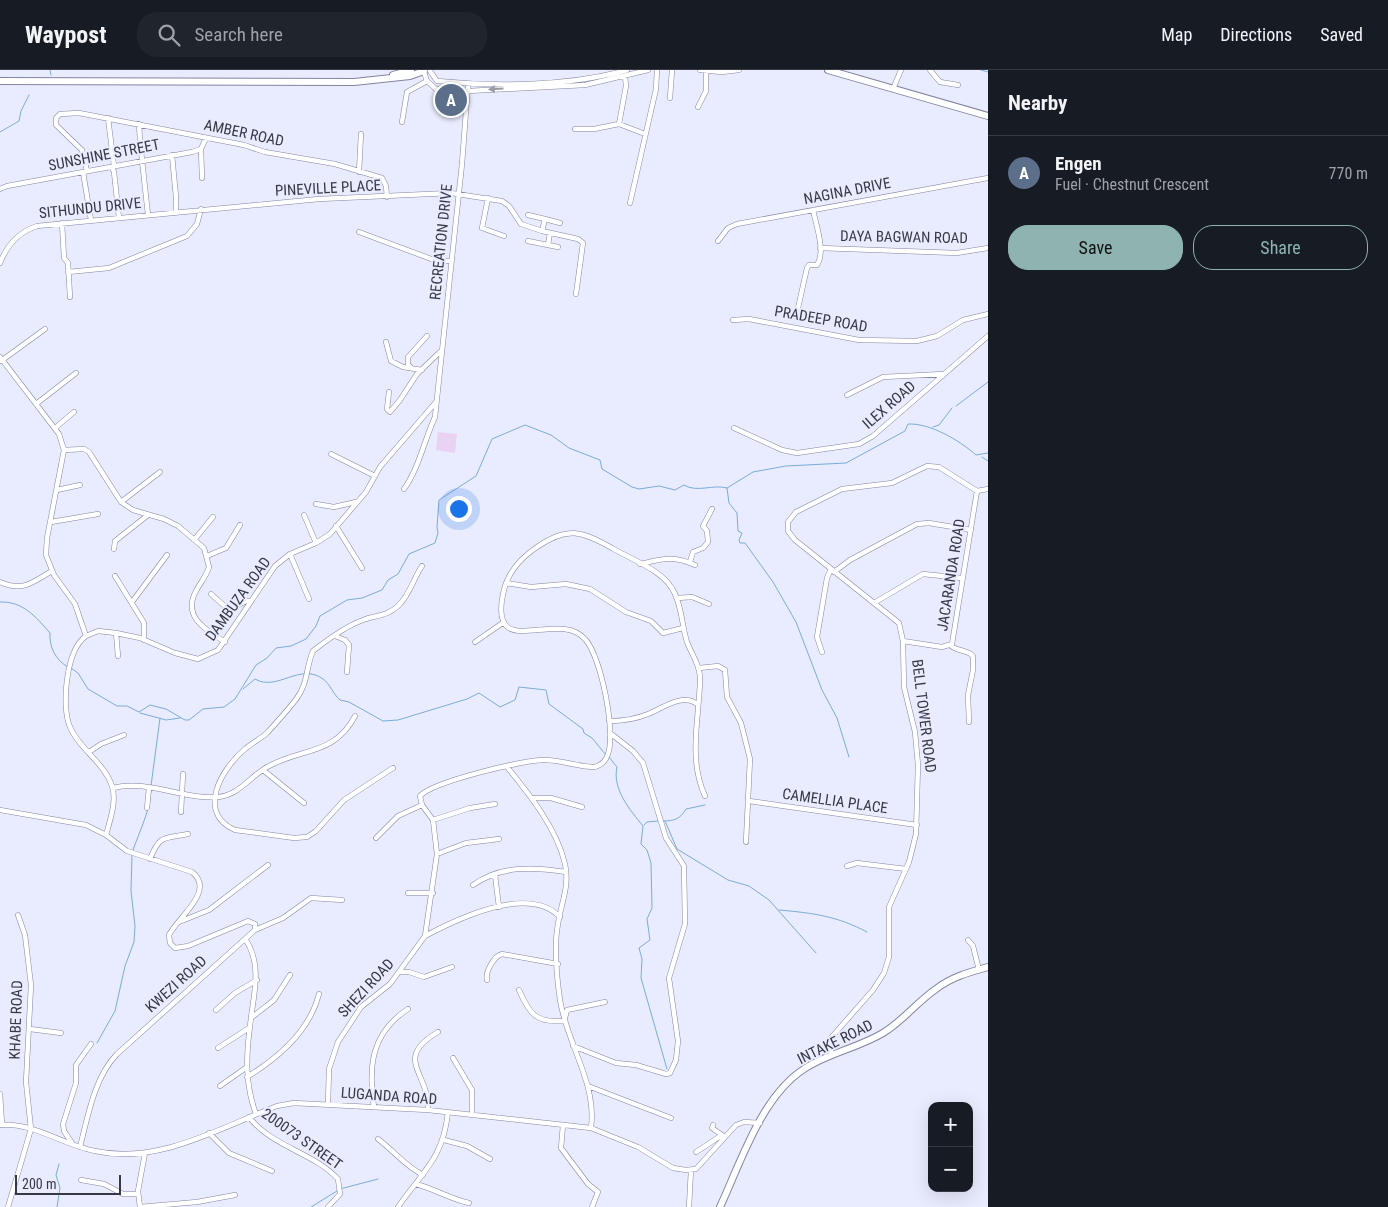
<!DOCTYPE html>
<meta charset="utf-8">
<style>
body{margin:0;font-family:"Roboto Condensed",sans-serif;background:#20242c;color:#f1f3f6}
.controls{position:absolute;right:15px;bottom:15px;display:grid;overflow:hidden;border-radius:10px;box-shadow:0 5px 20px #0002}
.controls button{width:45px;height:45px;display:grid;place-items:center;padding:0;border:0;border-bottom:1px solid #363941;background:#171b24;color:#f1f3f6;font:25px sans-serif}
.scale{position:absolute;left:15px;bottom:12px;width:106px;box-sizing:border-box;padding-left:5px;border:2px solid #373945;border-top:0;font-size:14px;line-height:18px;white-space:nowrap;color:#373945;-webkit-text-stroke:4px #e9ebfe;paint-order:stroke}
.you{position:absolute;left:458px;top:438px;width:18px;height:18px;margin:-12px;border:4px solid #fff;border-radius:50%;background:#1a73e8;box-shadow:0 0 0 8px #1a73e833}
.badge{display:grid;place-items:center;width:32px;height:32px;border-radius:50%;background:#8fb3b1;color:#fff;font-size:16px;font-weight:700}
.pin{position:absolute;translate:-50% -50%;border:2px solid #fff;box-shadow:0 1px 5px #0006}
.list{margin:0;padding:0;list-style:none}
h2{display:flex;justify-content:space-between;align-items:center;height:65px;margin:0;padding:0 20px;font-size:21px}
h2 small{font-size:16px;font-weight:400;color:#9ea1a6}
.list li{display:grid;grid-template-columns:32px 1fr auto;gap:15px;align-items:center;box-sizing:border-box;height:75px;padding:0 20px;border-top:1px solid #363941}
.list b{display:block;font-size:19px;white-space:nowrap}
.list p{margin:0;font-size:16px;white-space:nowrap;color:#9ea1a6}
.list em{font-size:16px;font-style:normal;color:#9ea1a6}
.actions{display:flex;gap:10px;padding:15px 20px}
.actions a{flex:1;padding:11px 0;border:1px solid #8fb3b1;border-radius:20px;text-align:center;font-size:18px;color:#8fb3b1}
.actions .main{background:#8fb3b1;color:#111}
.icon{flex:none;width:28px;height:28px;fill:none;stroke:currentColor;stroke-width:2;stroke-linecap:round;stroke-linejoin:round}
.map{position:relative;flex:none;width:988px;height:1137px;overflow:hidden}
header{display:flex;align-items:center;gap:30px;box-sizing:border-box;height:70px;padding:0 25px;background:#171b24;border-bottom:1px solid #363941}
header strong{font-size:24px}
nav{display:flex;gap:28px;margin-inline-start:auto;font-size:18px}
.search{width:350px;height:45px;background:#20242c;display:flex;align-items:center;gap:12px;box-sizing:border-box;padding:0 18px;border-radius:20px;color:#9ea1a6;font-size:19px}
main{display:flex}
aside{flex:1;background:#171b24}
.map>svg:first-child{display:block}
</style>
<header>
<strong>Waypost</strong>
<div class="search"><svg class="icon" aria-label="search" viewBox="0 0 24 24"><circle cx="10" cy="10" r="6"/><path d="M15 15l6 6"/></svg>Search here</div>
<nav><a>Map</a><a>Directions</a><a>Saved</a></nav>
</header>
<main>
<div class="map">
<svg width="988" height="1137" viewBox="0 0 988 1137">
<rect width="100%" height="100%" fill="#e9ebfe"/>
<!-- green -->
<path fill="#ead2f3" d="M438,362L457,364L455,383L436,380Z"/>
<g fill="none" stroke-linecap="round" stroke-linejoin="round">
<!-- stream -->
<path stroke="#7aadd5" stroke-width="1" d="M50,0L51,5
M981,0L988,2
M0,62L19,51L21,41L29,25
M956,336L988,312
M933,357L939,355L952,338
M982,387L988,391
M727,418L729,433L737,443L738,461L742,463L739,470L740,473H745L773,512L796,552L822,620L837,648L849,687
M0,532C23,531 36,547 50,563C49,576 55,590 68,597
M71,598L78,603L88,619L117,636H127L139,642L150,635L166,639L185,650H189L203,639L224,637L235,629L256,595L267,588L276,578L291,576L306,569L316,556L320,546L347,530L362,528L382,520L388,510L398,504L409,484L435,473L438,463L437,457L439,430L476,406L492,369L525,355L551,365L569,378L600,390L602,399L632,417L639,419L659,416L675,420L684,415C697,423 713,414 727,418L753,402L786,396L846,393L905,361L908,354C930,353 959,370 976,385L988,383
M243,619L255,609C277,622 300,592 323,609C330,614 333,624 340,630L349,632L383,651L398,650L467,629L479,623L500,637L515,630L519,617L546,620L549,634L583,659L584,663L592,668L606,685
M140,643L166,650L180,648
M609,687L617,697C612,719 630,740 643,756L641,774L647,780L651,793L652,838L647,849L650,870L639,878L642,889L641,908L667,999
M151,716L160,648
M662,751C675,751 680,749 686,739L705,735
M665,751L677,779L728,810L749,816L769,830L816,883
M644,755L647,752L658,751
M133,780C140,760 150,741 151,720
M779,840C813,843 837,846 867,862
M97,973L115,941L125,896L134,872L135,856L131,821L132,785
M340,1119L378,1109
M57,1137L60,1118L56,1105L59,1094
M311,1137L337,1121"/>
<defs>
<path id="street" d="M700,0L722,2L739,0
M930,0L940,12L958,15
M430,1L437,11C496,17 570,16 627,0
M424,2L427,11L436,19L468,21L585,15L648,0
M893,19L901,0
M670,28L672,0
M698,37L706,21V1
M108,48L114,96
M402,52L407,22L427,11
M139,54L140,71
M619,54L645,64
M575,59H594L619,54L626,16L625,6
M201,79L202,108
M141,81L148,145
M172,85L176,127V142
M112,97L114,102L119,148
M87,101L82,80L56,55V48L60,44L79,43L244,75L265,82L335,94L382,108L386,116L387,127
M83,102L91,150
M359,102L361,64
M0,119L7,116L192,82L201,79L206,68
M488,128L482,158L504,166
M630,133L656,19L657,0
M545,149L560,153
M62,153L64,188L68,193L70,227
M542,161L578,169L583,173L576,224
M359,162L434,190L450,191
M528,171L548,175L550,163
M718,171L728,158L737,154L988,108
M548,175L558,177
M820,178L957,183L988,178
M0,193C7,175 19,162 37,156L319,129L451,123L502,131L509,136L521,154L542,161L545,149L528,145
M68,202L109,198L187,166L197,154L201,139
M796,247L807,198L809,195H817C826,182 816,155 813,140
M733,250L749,249L859,270L917,271L937,266L963,250L988,244
M386,272L391,291L403,297L422,300
M0,287L59,364L64,380L47,468L46,485L54,505L75,534L86,566C66,580 61,636 70,657C79,679 104,692 112,716C117,731 110,750 106,765
M1,291L45,259
M411,298L408,294V287L427,266
M389,322L387,339L390,342L400,330L417,304L441,281
M847,325L883,307L944,304
M36,334L76,303
M55,358L74,342
M734,358L782,380L797,383L859,374L873,366L988,266
M64,380L84,379L89,382L121,432L133,440L164,449L178,456L204,478L209,497C206,507 200,513 196,521C182,547 206,560 225,572
M331,384L375,406
M404,419C419,398 424,371 435,347L462,94L468,14
M57,420L80,415
M121,432L160,402
M316,434L334,437L356,432
M304,445L316,473
M51,452L98,444
M336,456L362,498
M194,470L213,447
M114,479L115,471L148,445
M290,484L309,529
M207,486L226,478L240,455
M690,492L693,482L703,478L708,472L707,461L703,456L712,439
M640,494C663,489 672,485 695,495
M834,502L850,490L917,454L929,453L971,460
M115,506L144,553V570
M0,512C23,522 31,513 52,501
M506,513L531,517L566,514L590,519L626,542L651,551L663,563L683,558
M211,524L229,540L246,531H250
M677,528L692,527L709,534
M132,532L167,485
M874,533L923,504L962,508
M116,563L118,586
M86,566L98,561L116,563L140,568L175,583L198,589L218,580L275,496L290,484L316,473L330,464L366,422L380,397L436,332
M335,566L345,570L349,575L347,602
M903,571L942,577L952,574L977,421
M475,572L504,552
M950,575C957,582 967,579 973,586V600L968,625L969,652
M822,582L817,567L827,508L831,499
M699,598L718,596L725,600L727,627L741,653L750,689L746,772
M609,651C622,651 636,649 648,644C663,638 682,623 697,634
M89,682L101,674L124,665
M507,697C530,725 557,759 565,794C570,816 561,833 558,854C554,875 557,909 560,930C567,974 597,1013 591,1058
M393,698L344,730L316,761L307,767L294,768L235,760C196,743 221,699 245,679C252,673 260,669 267,663C277,652 288,640 297,628C308,613 306,597 313,581C327,570 346,556 363,550C375,545 386,547 398,536C410,525 413,509 422,496
M263,700L304,733
M113,718C148,709 183,730 218,727C240,725 251,705 269,696C302,678 335,685 355,646
M533,728H551L582,737
M749,731L917,755
M147,738L149,718
M0,740L86,755L106,765L127,781L192,802C216,821 178,847 169,865L170,873L175,878L188,876L248,851L255,854V860
M181,742L183,704
M433,750L470,738L495,734
M376,768L398,746L422,735
M437,784L466,773L499,769
M150,789C160,764 164,769 188,764
M847,796L857,793L906,799
M495,805L499,837
M473,815C501,795 534,797 566,802
M408,823H433
M179,852L209,840L268,795
M425,866C457,849 528,814 560,847
M246,870C263,897 253,926 250,956C246,986 245,1015 256,1044
M968,870L973,876L979,900
M401,902H409L424,907L452,897
M487,910C485,902 494,886 502,884L558,894
M519,920C530,945 536,953 565,951
M216,940L235,923L257,910
M251,948L274,930L290,905
M565,948L567,940L605,932
M30,959L61,963
M573,976L616,993L636,995L666,1004L670,1003L676,990L678,971L669,908L685,854L684,796L666,768L643,693L633,681L610,663
M218,978L249,958
M832,985L829,976L830,969L873,920L884,903L889,887V837L909,792L916,764L918,695L915,662L904,617L903,571L899,553L795,470L788,461V452L796,442L842,419L892,413L927,396L939,397L977,421L988,419
M453,988L472,1020V1045
M247,1007C278,988 310,960 319,924
M220,1016L247,997
M588,1016L671,1048
M0,1024L2,1054
M328,1034L329,999L338,972L361,937L390,914L425,866L437,784L433,750L422,735L420,726C432,712 526,689 545,690C562,690 578,697 595,697C601,695 606,691 608,684C616,662 601,586 585,569C558,538 489,593 503,524C507,503 519,489 537,477C567,456 582,461 612,478C632,490 666,501 675,524C682,539 682,556 687,572C692,585 701,597 700,611C699,649 688,689 705,726
M374,1037C368,997 371,963 408,939
M428,1040C430,1003 392,989 438,962
M249,1047C272,1077 313,1082 338,1109L340,1124L328,1137
M0,1055C33,1052 63,1075 95,1081C158,1095 219,1058 277,1036L294,1033L428,1040L591,1058L638,1077L673,1098L686,1100L696,1099L736,1055L744,1052L760,1053
M563,1055L561,1078L588,1114L598,1122L592,1137
M713,1055L712,1058L722,1065
M209,1063L229,1083L272,1101
M378,1069C394,1081 405,1096 423,1105
M444,1070L467,1076L490,1089
M72,1073L64,1061L63,1054L76,1013V995L91,974
M80,1077C88,1046 94,1008 117,984L255,860L283,848L311,828L342,830
M696,1082L722,1065L724,1068
M81,1110L104,1114L123,1124H138
M416,1114C435,1119 450,1129 469,1133
M8,1137L31,1059L26,1012L31,915L25,865L18,845
M140,1137L197,1132L235,1125
M140,1137L138,1121L145,1083
M398,1137C423,1101 443,1089 448,1042
M689,1137L691,1100"/>
<path id="secondary" d="M828,0L988,46
M393,5L411,0
M0,11L354,12L410,6L424,1
M720,1137C741,1092 761,1027 804,999C828,983 858,978 883,963C903,951 917,932 936,919C951,907 970,902 988,897"/>
</defs>
<!-- street casing -->
<use href="#street" stroke="#8285a1" stroke-width="5.5"/>
<!-- secondary casing -->
<use href="#secondary" stroke="#8285a1" stroke-width="8"/>
<!-- street -->
<use href="#street" stroke="#fff" stroke-width="4.5"/>
<!-- secondary -->
<use href="#secondary" stroke="#fff" stroke-width="6"/>
</g>
<!-- one-way arrows -->
<defs><path id="oneway-solid" d="M-6-.8H1V-3.2L6.5 0L1 3.2V.8H-6Z" transform="scale(1.25)"/></defs>
<use fill="#9b9ca2" href="#oneway-solid" transform="translate(496 19) rotate(177)"/>
<g text-anchor="middle" stroke-width="4" stroke-linejoin="round" paint-order="stroke">
<!-- street labels -->
<g font-size="15" fill="#373945" stroke="#e9ebfe">
<text transform="translate(244 63) rotate(12)" y="5">AMBER ROAD</text>
<text transform="translate(104 85) rotate(-11)" y="5">SUNSHINE STREET</text>
<text transform="translate(328 118) rotate(-3)" y="5">PINEVILLE PLACE</text>
<text transform="translate(847 121) rotate(-11)" y="5">NAGINA DRIVE</text>
<text transform="translate(90 138) rotate(-6)" y="5">SITHUNDU DRIVE</text>
<text transform="translate(904 167) rotate(1)" y="5">DAYA BAGWAN ROAD</text>
<text transform="translate(441 172) rotate(-84)" y="5">RECREATION DRIVE</text>
<text transform="translate(821 249) rotate(10)" y="5">PRADEEP ROAD</text>
<text transform="translate(889 335) rotate(-41)" y="5">ILEX ROAD</text>
<text transform="translate(951 505) rotate(-81)" y="5">JACARANDA ROAD</text>
<text transform="translate(238 529) rotate(-54)" y="5">DAMBUZA ROAD</text>
<text transform="translate(924 646) rotate(83)" y="5">BELL TOWER ROAD</text>
<text transform="translate(835 731) rotate(8)" y="5">CAMELLIA PLACE</text>
<text transform="translate(176 914) rotate(-42)" y="5">KWEZI ROAD</text>
<text transform="translate(366 918) rotate(-47)" y="5">SHEZI ROAD</text>
<text transform="translate(16 950) rotate(-88)" y="5">KHABE ROAD</text>
<text transform="translate(835 972) rotate(-26)" y="5">INTAKE ROAD</text>
<text transform="translate(389 1026) rotate(4)" y="5">LUGANDA ROAD</text>
<text transform="translate(302 1069) rotate(35)" y="5">200073 STREET</text>
</g>
</g>
</svg>
<div class="controls">
<button>+</button>
<button>−</button>
</div>
<div class="scale">200 m</div>
<div class="you"></div>
<div class="pin badge" style="left:451px;top:30px;background:#5c6f8a">A</div>
</div>
<aside>
<h2>Nearby<small></small></h2>
<ul class="list">
<li><span class="badge" style="background:#5c6f8a">A</span><div><b>Engen</b><p>Fuel · Chestnut Crescent</p></div><em>770 m</em></li>
</ul>
<div class="actions"><a class="main">Save</a><a>Share</a></div>
</aside>
</main>
